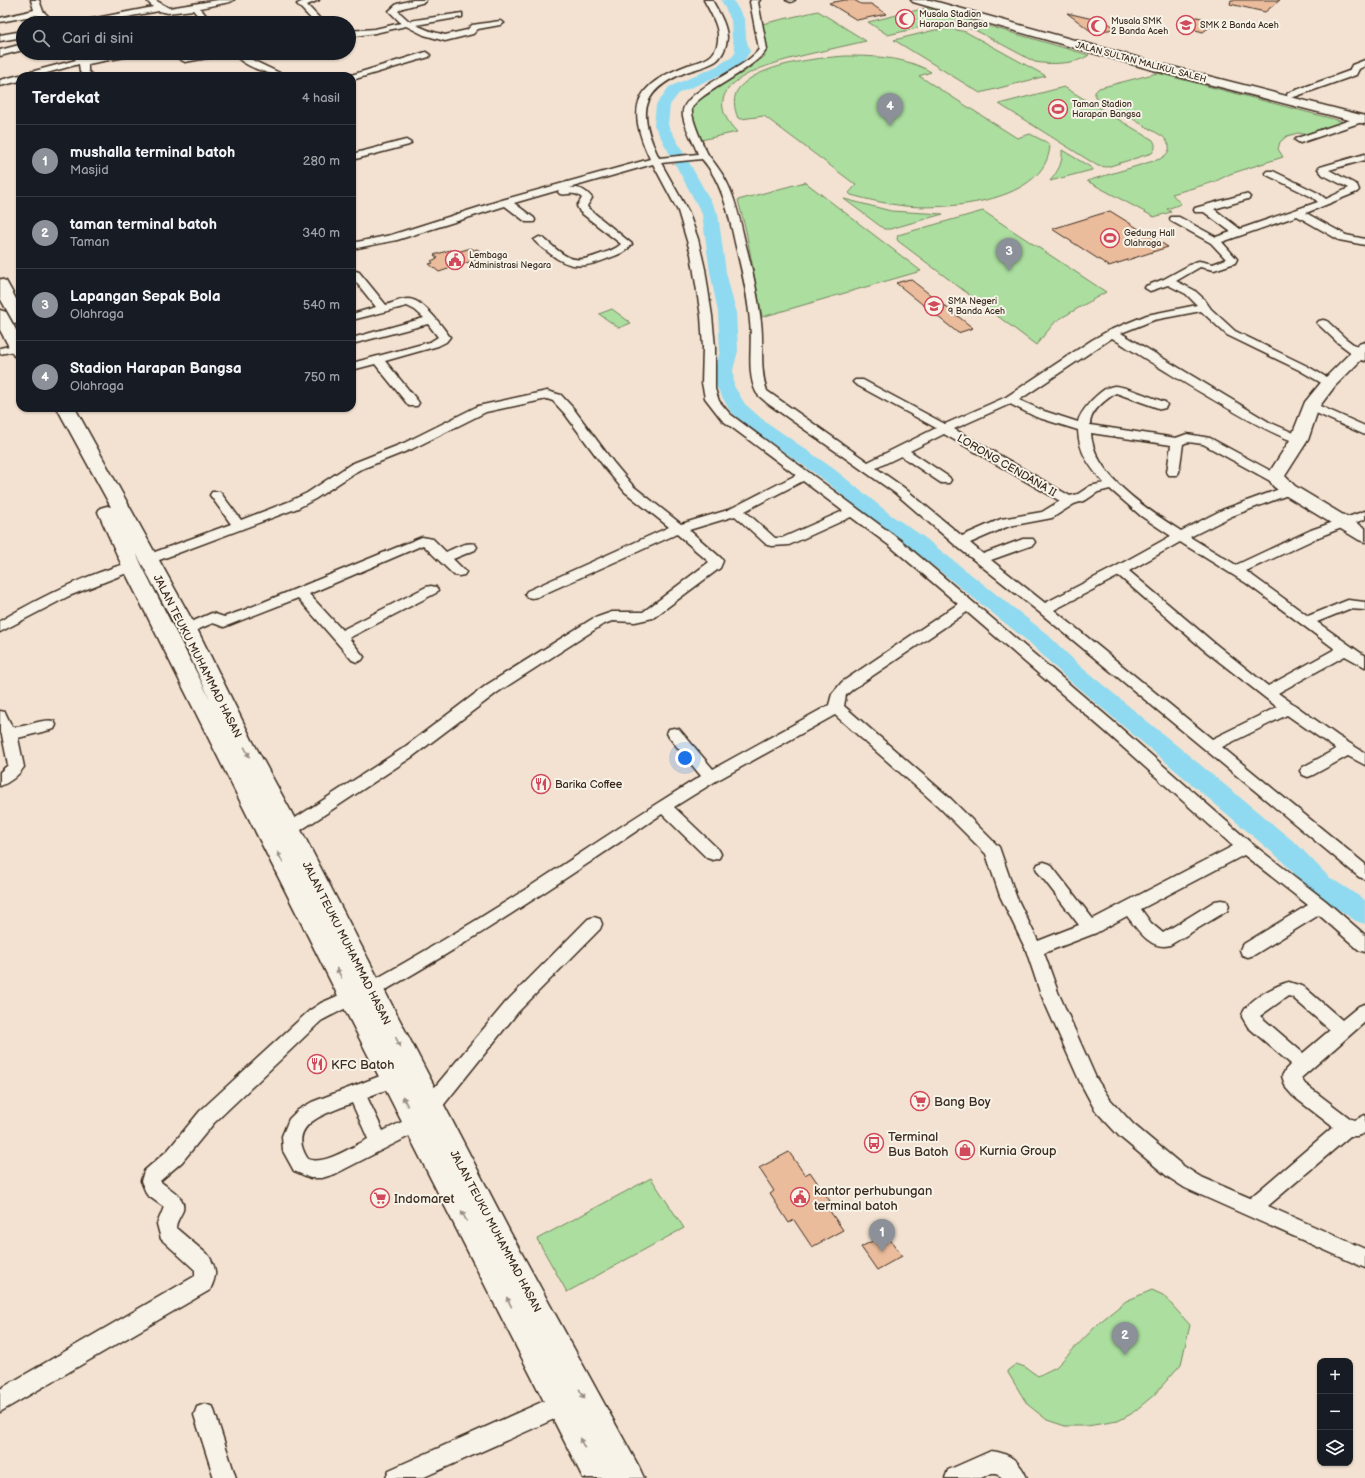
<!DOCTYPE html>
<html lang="id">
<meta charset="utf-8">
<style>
body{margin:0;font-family:"Balsamiq Sans",sans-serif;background:#242831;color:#f1f3f6}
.controls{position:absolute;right:12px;bottom:12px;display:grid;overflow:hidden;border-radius:8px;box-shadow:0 1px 3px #0004}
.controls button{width:36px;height:36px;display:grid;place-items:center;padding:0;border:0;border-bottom:1px solid #363941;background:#171b24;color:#f1f3f6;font:20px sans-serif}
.you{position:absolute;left:685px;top:758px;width:14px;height:14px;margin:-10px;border:3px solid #fff;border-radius:50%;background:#1a73e8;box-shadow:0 0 0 6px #1a73e833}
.badge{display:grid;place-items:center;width:26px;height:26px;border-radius:50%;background:#8c9099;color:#fff;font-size:13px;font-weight:700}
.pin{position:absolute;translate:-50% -33px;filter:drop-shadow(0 1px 2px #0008)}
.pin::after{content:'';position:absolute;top:21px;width:14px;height:12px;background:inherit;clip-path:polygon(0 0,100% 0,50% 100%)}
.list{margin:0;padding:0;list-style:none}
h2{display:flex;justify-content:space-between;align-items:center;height:52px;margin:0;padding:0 16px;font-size:17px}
h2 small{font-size:13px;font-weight:400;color:#9ea1a6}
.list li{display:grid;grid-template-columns:26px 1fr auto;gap:12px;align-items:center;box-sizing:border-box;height:72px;padding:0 16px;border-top:1px solid #363941}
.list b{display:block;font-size:15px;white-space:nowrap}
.list p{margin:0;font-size:13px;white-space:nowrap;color:#9ea1a6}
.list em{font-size:13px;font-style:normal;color:#9ea1a6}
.icon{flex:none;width:22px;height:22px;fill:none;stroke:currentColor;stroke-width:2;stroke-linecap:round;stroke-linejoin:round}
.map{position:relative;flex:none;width:1365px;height:1478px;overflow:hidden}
.search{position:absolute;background:#171b24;box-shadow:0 1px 3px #0004;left:16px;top:16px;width:340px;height:44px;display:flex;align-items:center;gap:10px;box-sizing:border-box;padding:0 14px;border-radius:22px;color:#9ea1a6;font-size:15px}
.panel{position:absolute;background:#171b24;box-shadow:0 1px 3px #0004;left:16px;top:72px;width:340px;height:340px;border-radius:12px}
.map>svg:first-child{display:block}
</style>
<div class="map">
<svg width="1365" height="1478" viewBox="0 0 1365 1478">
<rect width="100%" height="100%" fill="#f3e2d1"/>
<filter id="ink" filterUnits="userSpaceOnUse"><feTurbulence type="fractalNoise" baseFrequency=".025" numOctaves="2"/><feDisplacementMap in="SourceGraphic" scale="8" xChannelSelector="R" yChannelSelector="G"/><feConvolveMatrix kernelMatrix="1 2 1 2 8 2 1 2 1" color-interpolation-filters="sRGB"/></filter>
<g filter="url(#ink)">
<!-- green -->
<path fill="#abde9f" stroke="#73845e" d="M926,8L1089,55C1078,64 1049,65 1035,62L975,30L960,26L940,24L930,25L888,35L868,22Z
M818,11L866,41C847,45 828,50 809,54C773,63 689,82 737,132L701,140L692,122L691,108L699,99L744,72L765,56L762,24Z
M952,29L966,32L1046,76L980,93L894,40L935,30Z
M846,56C875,56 906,57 931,72L919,76L1017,138L1030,134L1046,142L1050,145C1047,202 948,210 905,206C887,204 869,200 851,195L849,193L856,185L764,116L741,119L738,118C734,109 732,96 739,88C759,64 816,58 846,56Z
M1157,73L1345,122L1308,135L1298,133L1287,136L1280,142L1278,149L1283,157L1230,174L1214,182L1172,194L1181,204L1167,209L1171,212L1154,217L1087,181L1160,159C1172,152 1172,145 1162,136L1095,97V92L1099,88Z
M1064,87L1153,140C1156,145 1156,148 1152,153L1107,167L1098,166L999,104Z
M1062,150L1092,168V170L1050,181C1058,171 1063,163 1062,150Z
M805,182L921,271L762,317L746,231L738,200Z
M844,199L891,211L943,214L890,229H884Z
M983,211L1106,292L1056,321L1036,345L898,241L897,239L898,235Z
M612,309L631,323L619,328L599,314Z
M651,1178L684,1228L567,1292L537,1239Z
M1152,1290L1163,1295L1190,1325L1181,1364L1154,1395L1131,1414L1118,1421L1087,1426H1065L1047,1420L1027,1404L1007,1371L1016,1364L1025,1367L1038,1376L1056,1367L1100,1322L1126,1301Z"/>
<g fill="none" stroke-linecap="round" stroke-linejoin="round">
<!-- river -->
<path fill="#8fdaf0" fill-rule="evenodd" d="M721,0H733L745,20L746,38L750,52L742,63L727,72L679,93L670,105L668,125L718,214L726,272L736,312L738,351L733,370L734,386L745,404L762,419L834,469L891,515L921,535L1047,634L1080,666L1298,845L1329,877L1365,900V924L1356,921L1311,891L1280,859L1064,676L1031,644L907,545L877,523L820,477L748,427L730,411L716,386L715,370L720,351L718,312L710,272L702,214L654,125L656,105L669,87L717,66L732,57L736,52L732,38L731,20Z"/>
</g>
<!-- building -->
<path fill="#ebbc9c" stroke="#3b2a1e" d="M845,0H854L861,4H871L886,14L857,20L829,3Z
M1231,0H1280L1265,12L1230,4Z
M1067,13L1097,20L1103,19L1116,29L1092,32Z
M1189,17L1195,18L1197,17L1210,20L1208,21L1215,23L1203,32L1177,25Z
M1110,211L1168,247L1109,266L1052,229Z
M471,248L474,250L477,249L487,256L439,272L429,264L433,263L431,261L438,258L434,255L450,250L454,253Z
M910,279L973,328L958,333L896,283Z
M789,1152L805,1175L810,1172L830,1201L825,1204L843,1230L812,1247L794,1220L789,1223L770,1194L774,1191L759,1168Z
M886,1234L902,1256L877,1270L861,1247Z"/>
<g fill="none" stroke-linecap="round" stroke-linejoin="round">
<defs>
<path id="street" d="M31,0H39L43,11L55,23H46L37,15L0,22V18L34,10Z
M150,0H155L169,8L218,0H234L230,2L200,8L212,23H204L193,10L168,13L159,11L94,23H77L81,21L153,7L148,2Z
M306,0H319L307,5L324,23H315L297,4Z
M413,0H426L425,2L403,8L398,11L409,21L462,13V17L416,25L430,31L445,35L467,30L472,25L500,21L504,23L500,25L478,29L473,34L445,41L424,35L406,26L375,33L349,37V31L375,29L401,23L389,11L397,4Z
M704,0H712C718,11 726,23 727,37C727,45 723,56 716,61C707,67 694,69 684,73C638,92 639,116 659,158L698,154C694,143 685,128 683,116C678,91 746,70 759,49L750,2L751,0H760L758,2L767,49C754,70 697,94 692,108C690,117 704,148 709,156C717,166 725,177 730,189C737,206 741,224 745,242C752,268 758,295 761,322C764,345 759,368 767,391L868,462L936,428L855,384L853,382L855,380H863L945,424L1006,397L1092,340L1108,331L1147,315L1197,305L1186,294L1168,285L1150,291L1145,288L1146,286L1164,279L1195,262L1199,261L1213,264L1226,259L1211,243L1171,221L1170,219L1171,217H1179L1216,237L1231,232L1204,212H1195L1194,210L1195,208L1245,194L1248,195L1250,197L1248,199L1214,209L1240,229L1318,202L1312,197L1267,175L1265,173L1267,171H1273L1318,193L1326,199L1349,188L1323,175L1318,169L1320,167L1365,154V160L1329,170L1357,185L1359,190L1357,192L1306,213L1346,235L1365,239V245L1339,240L1297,216L1222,242L1237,259L1235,263L1214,270L1200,267L1176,281L1194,290L1204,299L1211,309L1235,331L1307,366L1333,381L1335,383L1333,385H1325L1299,370L1227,335L1201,311L1154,320L1121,333L1269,422L1303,437L1305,440L1303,443C1284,447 1138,354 1112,338L1019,400L1044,411L1078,422C1079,415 1086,407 1091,401C1097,395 1105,387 1114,386C1123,385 1155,399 1165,402L1167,405L1165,408L1161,409L1116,393C1105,400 1090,411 1090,425L1176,438L1187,434L1210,438L1280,476L1282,479L1280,482H1272L1203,444L1188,442L1183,444L1179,472L1177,475H1169L1167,472L1171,445L1091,433C1093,475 1148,510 1181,531L1222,510L1285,487H1293L1295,490L1293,493L1232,516L1190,537L1236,565L1311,530L1365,511V519L1321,536L1246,571L1308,616L1348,600L1365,602V610L1349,609L1317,622L1365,656V667L1345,656L1278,693L1338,736L1365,753V765L1348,756L1313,775L1308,777L1303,775L1300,771L1303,767L1336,749L1287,715L1222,747L1365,864V879L1359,877L1039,612L955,545L895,493L767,403C763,399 758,396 756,392C746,371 753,344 750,322C748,296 742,271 736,247C729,216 723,183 702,159L661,163L688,211L698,239L705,269L712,316L715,347V389L719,401L730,414L900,540L1116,724L1251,843L1326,901L1365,935V952L1359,950L1319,915L1254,955L1248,957L1242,955L1240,950L1242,945L1308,905L1244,855L1141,909L1151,923L1163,933L1215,901L1221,900L1227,901L1229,906L1227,911L1170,945C1151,951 1137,929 1127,916L1096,933L1044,953L1058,992L1096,1078L1109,1098L1133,1124L1182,1165L1199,1176L1250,1198L1333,1127L1293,1096L1286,1088L1282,1076L1286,1069L1291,1064L1248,1027L1242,1017C1243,1002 1276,985 1289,982L1304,987L1342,1020L1359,1006L1365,1004V1022L1301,1078L1305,1084L1351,1119L1355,1120L1365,1115V1133L1357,1136H1350L1268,1206L1365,1249V1268L1185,1188L1168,1177L1119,1136L1095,1110L1080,1082L1040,992L1026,950L1000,896L986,854L939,807L835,715L716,781L674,807L719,850L721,854L719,858L713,860L707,858L662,814C568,877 475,940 377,995L371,997L365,995L362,990L365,985C419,955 473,923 526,889C584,851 642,812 701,776L669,737L667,733L669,729L674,728L679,729L713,769L829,705L832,694L842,682L958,604L890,546L851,517L789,545L772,546L767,545L735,516L689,530L721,558L723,561L720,568L653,618L635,622L612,621L602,625L498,692L412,757L295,834L289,836L283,834L281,830L283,826L402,749L488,684L592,619L612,612H643L709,562L677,534L537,597L532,598L527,597L525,594L527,591L669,527L625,492L605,468L565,414L553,401L547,399L486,412L412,449L359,470L315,499L298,508L154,562L149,563L144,562L142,559L144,556L231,524L210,495L212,492H220L241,520L288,502L307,493L351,464L404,443L478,406L547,391L561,395L573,408L613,462L633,486L681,524L728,510L796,475L722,420L705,398L702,383L703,347L701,316L691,254L678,211L653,164L569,188C579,187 586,190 592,198L587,206L588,208L632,244C626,252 618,255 609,258C584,268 570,270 548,252C543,248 538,245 534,240L539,237L543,238C564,255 570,266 598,255C606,252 615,250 621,244L580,212L577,206L582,198C574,190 568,196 560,194L558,192L559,190L514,203L534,218L535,220L534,222H526L505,206L397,240L352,249V243L391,235L502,200L650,159C626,107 634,85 688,65C697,62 709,60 714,52C725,35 712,15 704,0ZM1010,404L1036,417L1078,430C1079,453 1090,467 1104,483L1090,486L1078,494L1070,496L954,429ZM944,434L1060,501L1042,512L1001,519L962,536L903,487L876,468L901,456L941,483H949L951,480L949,477L910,451ZM803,481L843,511L782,538H775L745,511ZM1110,489L1141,516L1171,536L1115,567L1045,603L991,560L1033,545L1035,542L1033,539H1023L983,554L970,543L1009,526L1052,518L1074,504L1086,500L1098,492ZM1180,542L1246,583L1335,649L1268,686L1213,642L1129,571ZM1119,576L1203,649L1277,707L1212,739L1054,610ZM967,612L1106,732L1233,846L1093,919L1050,864L1044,862L1038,864L1036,868L1038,872L1079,925L1038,941L1016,896L999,847L951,799L844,706L846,695L853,689ZM1288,996L1292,997L1330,1030L1303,1053L1260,1016Z
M786,0H795L791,2Z
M23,31V37L0,41V35Z
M23,44V50L0,56V50Z
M426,52L430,55L429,57L352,80V76H348Z
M69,53H78L86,59L117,53H134L130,56L88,64V71L93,76H84L80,72L79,64L36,76H20V81L0,86V80L20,75L22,76L23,74L76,60Z
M169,53H180L186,56L204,53H222L218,56L185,62Z
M233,53H241L244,56L286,76C271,76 242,66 233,53Z
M1365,60V66L1359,69L1356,75L1294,97H1288L1287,95L1288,93L1349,71L1352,65Z
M1362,116L1365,117V121L1303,142L1300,143L1295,140L1297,138Z
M406,140L411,143L409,145L352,160V154Z
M352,270L359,272L386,305C393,303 401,299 408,299C423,299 442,326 450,337L446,342L438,346L385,361L417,400L419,403L417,406H409L375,364L352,370V363L430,342L438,337L428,324L352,344V338L424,318L415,310L407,306L352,320V314L376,307L352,277Z
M1323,320L1327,321L1345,338L1365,353V361L1361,360L1337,342L1319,325L1317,323L1319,321Z
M18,344H20V350L0,354V348Z
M1311,402L1365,426V435L1307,409L1305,406L1307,403Z
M422,537L433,539L446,552C455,548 465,542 475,544L477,547L475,550L453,559L466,572L464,575L459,576L454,575L423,545L309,594L342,630L426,587L431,586L436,587L438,590L436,593L349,638L364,657L362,660L357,662L352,660L298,598L224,627L213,623L192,632L187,634L182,632L180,629L182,626L212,613L224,617L244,610Z
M132,562L137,563L139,566L137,569L69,596L0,632V621C41,597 86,574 132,562Z
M0,711L5,712L12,727C26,728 41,718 54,721L56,725L54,729L18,738L24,767C19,775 9,783 0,786V772L8,765L2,735L0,733Z
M594,917L600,919L602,924L600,929L518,1012L438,1112L431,1114L424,1112L422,1106L424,1100L506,1002L588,919Z
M351,990L357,992L360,997C356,1005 331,1015 321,1021L214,1123L182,1162L160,1181C168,1189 186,1195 183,1210C181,1216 176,1221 176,1228L209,1256C217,1270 217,1275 210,1290L0,1412V1389L195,1276V1270L161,1239L157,1224L164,1207L147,1195L141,1181L144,1171L168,1150L200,1111L309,1011L321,1003Z
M393,1071L399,1073L402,1079L399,1085L367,1097L383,1131L416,1115L423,1117L425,1123L423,1129L335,1174L322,1178H310L294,1171L283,1151L282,1136L289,1119L298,1110L312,1102ZM352,1103L368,1139C353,1146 324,1166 308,1159C285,1124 326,1114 352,1103Z
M562,1393L570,1396L573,1404L570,1412L422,1478H386L389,1470Z
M205,1404L213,1407L236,1478H214L194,1415L197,1407Z
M991,1451C1009,1453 1020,1461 1027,1478H1001L997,1473H992L981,1478H945L948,1470Z"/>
<path id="secondary" d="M911,0H930L1161,64L1365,116V124L1153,70L913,2Z
M1365,342V356L1335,386L1319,407L1308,440L1285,476L1295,486L1365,528V542L1359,540L1283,494L1273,486L1267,476L1290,440L1305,402L1323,380L1359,344Z"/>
<path id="highway" d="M0,279L6,281L20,306V325L14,323L0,298Z
M0,310L6,312L20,337V357L14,356L0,330Z
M57,408H75L197,629L252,740L301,830L510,1232L639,1467L644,1478H583L342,1004L122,566L98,512L100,508L107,506L111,507ZM136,553L177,629L210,699L142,566Z"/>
</defs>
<!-- street casing -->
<use href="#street" stroke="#3b2a1e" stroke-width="3"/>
<!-- secondary casing -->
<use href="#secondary" stroke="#3b2a1e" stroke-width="3"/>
<!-- highway casing -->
<use href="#highway" stroke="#3b2a1e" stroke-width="3"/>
<!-- street -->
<use href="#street" fill="#f7f3e8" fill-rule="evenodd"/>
<!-- secondary -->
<use href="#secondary" fill="#f7f3e8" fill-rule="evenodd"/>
<!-- highway -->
<use href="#highway" fill="#f7f3e8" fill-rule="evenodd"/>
</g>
<!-- one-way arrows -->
<defs><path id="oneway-solid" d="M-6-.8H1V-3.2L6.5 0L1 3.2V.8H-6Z"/></defs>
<g fill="#998e83">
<use href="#oneway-solid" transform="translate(247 752) rotate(62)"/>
<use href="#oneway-solid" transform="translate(280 857) rotate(-117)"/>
<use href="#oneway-solid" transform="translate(339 973) rotate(-117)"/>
<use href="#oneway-solid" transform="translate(398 1042) rotate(63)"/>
<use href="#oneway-solid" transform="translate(405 1101) rotate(-117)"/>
<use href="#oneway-solid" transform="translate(464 1216) rotate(-117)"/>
<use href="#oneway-solid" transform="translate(509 1302) rotate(-117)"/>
<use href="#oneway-solid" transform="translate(582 1394) rotate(61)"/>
<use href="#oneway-solid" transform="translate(582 1443) rotate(-117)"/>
</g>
</g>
<!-- icons -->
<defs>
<symbol id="mosque-ring" viewBox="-11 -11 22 22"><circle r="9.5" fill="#f7f3e8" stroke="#d1495b" stroke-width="1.5"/><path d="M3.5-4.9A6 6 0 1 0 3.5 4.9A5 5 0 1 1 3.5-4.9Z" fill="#d1495b"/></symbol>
<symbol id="school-ring" viewBox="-11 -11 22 22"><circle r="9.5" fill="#f7f3e8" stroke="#d1495b" stroke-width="1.5"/><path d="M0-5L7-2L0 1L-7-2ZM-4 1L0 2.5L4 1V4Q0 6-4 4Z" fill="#d1495b"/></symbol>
<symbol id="stadium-ring" viewBox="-11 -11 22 22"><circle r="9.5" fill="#f7f3e8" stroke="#d1495b" stroke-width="1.5"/><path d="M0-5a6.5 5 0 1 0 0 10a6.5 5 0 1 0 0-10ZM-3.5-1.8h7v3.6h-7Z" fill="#d1495b"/></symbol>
<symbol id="civic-ring" viewBox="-11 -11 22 22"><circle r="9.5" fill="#f7f3e8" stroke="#d1495b" stroke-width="1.5"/><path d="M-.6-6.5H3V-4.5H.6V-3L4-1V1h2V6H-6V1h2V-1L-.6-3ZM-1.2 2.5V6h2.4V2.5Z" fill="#d1495b"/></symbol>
<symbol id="restaurant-ring" viewBox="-11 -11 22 22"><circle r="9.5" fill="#f7f3e8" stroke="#d1495b" stroke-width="1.5"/><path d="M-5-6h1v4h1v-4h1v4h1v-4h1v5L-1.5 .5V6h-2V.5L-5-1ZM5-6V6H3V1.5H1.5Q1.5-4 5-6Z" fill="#d1495b"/></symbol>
<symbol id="supermarket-ring" viewBox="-11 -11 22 22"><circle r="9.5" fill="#f7f3e8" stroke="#d1495b" stroke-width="1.5"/><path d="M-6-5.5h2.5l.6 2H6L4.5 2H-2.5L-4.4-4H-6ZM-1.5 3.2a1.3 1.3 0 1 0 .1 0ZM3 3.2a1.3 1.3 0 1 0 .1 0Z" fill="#d1495b"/></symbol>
<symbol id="bus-ring" viewBox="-11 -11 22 22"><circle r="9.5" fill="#f7f3e8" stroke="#d1495b" stroke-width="1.5"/><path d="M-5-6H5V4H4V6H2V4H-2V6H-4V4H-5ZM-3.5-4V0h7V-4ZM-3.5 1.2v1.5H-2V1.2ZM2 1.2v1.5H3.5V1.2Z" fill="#d1495b"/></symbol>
<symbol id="shop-ring" viewBox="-11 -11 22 22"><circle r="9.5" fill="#f7f3e8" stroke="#d1495b" stroke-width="1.5"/><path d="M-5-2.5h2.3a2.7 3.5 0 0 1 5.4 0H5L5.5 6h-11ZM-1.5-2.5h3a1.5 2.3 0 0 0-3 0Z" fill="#d1495b"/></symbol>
</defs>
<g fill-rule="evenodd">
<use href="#mosque-ring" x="894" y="8" width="22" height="22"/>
<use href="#school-ring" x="1175" y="14" width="22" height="22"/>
<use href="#mosque-ring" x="1086" y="15" width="22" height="22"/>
<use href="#stadium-ring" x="1047" y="98" width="22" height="22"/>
<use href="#stadium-ring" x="1099" y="227" width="22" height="22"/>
<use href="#civic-ring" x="444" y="249" width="22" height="22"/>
<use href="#school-ring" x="923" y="295" width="22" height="22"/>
<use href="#restaurant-ring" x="530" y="773" width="22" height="22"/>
<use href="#restaurant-ring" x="306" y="1053" width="22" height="22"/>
<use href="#supermarket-ring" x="909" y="1090" width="22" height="22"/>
<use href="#bus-ring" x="863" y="1132" width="22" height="22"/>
<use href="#shop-ring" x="954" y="1139" width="22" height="22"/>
<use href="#civic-ring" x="789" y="1186" width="22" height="22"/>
<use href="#supermarket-ring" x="369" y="1187" width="22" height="22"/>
</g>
<g text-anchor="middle" stroke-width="4" stroke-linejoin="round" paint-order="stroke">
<!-- far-poi labels -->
<g font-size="9" fill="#3b2a1e" stroke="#f7f3e8" text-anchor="start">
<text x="919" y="17">Musala Stadion<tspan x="919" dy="10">Harapan Bangsa</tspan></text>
<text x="1111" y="24">Musala SMK<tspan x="1111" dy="10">2 Banda Aceh</tspan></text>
<text x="1200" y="28">SMK 2 Banda Aceh</text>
<text x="1072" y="107">Taman Stadion<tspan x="1072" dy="10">Harapan Bangsa</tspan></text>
<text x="1124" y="236">Gedung Hall<tspan x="1124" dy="10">Olahraga</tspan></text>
<text x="469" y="258">Lembaga<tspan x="469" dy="10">Administrasi Negara</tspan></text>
<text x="948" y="304">SMA Negeri<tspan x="948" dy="10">9 Banda Aceh</tspan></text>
</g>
<!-- far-street labels -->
<g font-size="9" fill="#3b2a1e" stroke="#f7f3e8">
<text transform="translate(1141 62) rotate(15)" y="3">JALAN SULTAN MALIKUL SALEH</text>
</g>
<!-- street labels -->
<g font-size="11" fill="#3b2a1e" stroke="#f7f3e8">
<text transform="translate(1007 465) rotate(30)" y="4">LORONG CENDANA II</text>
<text transform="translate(198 656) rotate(63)" y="4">JALAN TEUKU MUHAMMAD HASAN</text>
<text transform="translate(347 943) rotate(63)" y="4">JALAN TEUKU MUHAMMAD HASAN</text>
<text transform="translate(496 1231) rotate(62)" y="4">JALAN TEUKU MUHAMMAD HASAN</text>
</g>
<!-- poi labels -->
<g font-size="11" fill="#3b2a1e" stroke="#f7f3e8" text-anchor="start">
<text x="555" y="788">Barika Coffee</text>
</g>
<!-- near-poi labels -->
<g font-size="13" fill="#3b2a1e" stroke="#f7f3e8" text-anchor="start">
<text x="331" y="1069">KFC Batoh</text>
<text x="934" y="1106">Bang Boy</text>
<text x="888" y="1141">Terminal<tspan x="888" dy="15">Bus Batoh</tspan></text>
<text x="979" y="1155">Kurnia Group</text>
<text x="814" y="1195">kantor perhubungan<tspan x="814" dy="15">terminal batoh</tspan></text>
<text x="394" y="1203">Indomaret</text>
</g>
</g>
</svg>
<div class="controls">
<button>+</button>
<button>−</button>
<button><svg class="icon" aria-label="layers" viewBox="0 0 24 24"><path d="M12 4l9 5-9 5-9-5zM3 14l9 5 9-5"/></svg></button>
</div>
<div class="you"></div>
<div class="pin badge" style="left:882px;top:1252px">1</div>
<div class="pin badge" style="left:1125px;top:1355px">2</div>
<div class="pin badge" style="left:1009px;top:271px">3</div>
<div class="pin badge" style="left:890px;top:126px">4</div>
<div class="search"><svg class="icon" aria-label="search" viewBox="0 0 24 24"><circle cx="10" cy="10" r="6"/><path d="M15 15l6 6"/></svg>Cari di sini</div>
<section class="panel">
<h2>Terdekat<small>4 hasil</small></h2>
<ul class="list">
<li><span class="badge">1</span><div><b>mushalla terminal batoh</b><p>Masjid</p></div><em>280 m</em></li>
<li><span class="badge">2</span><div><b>taman terminal batoh</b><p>Taman</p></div><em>340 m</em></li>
<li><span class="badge">3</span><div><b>Lapangan Sepak Bola</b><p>Olahraga</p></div><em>540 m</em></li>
<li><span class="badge">4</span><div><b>Stadion Harapan Bangsa</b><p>Olahraga</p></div><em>750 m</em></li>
</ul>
</section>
</div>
